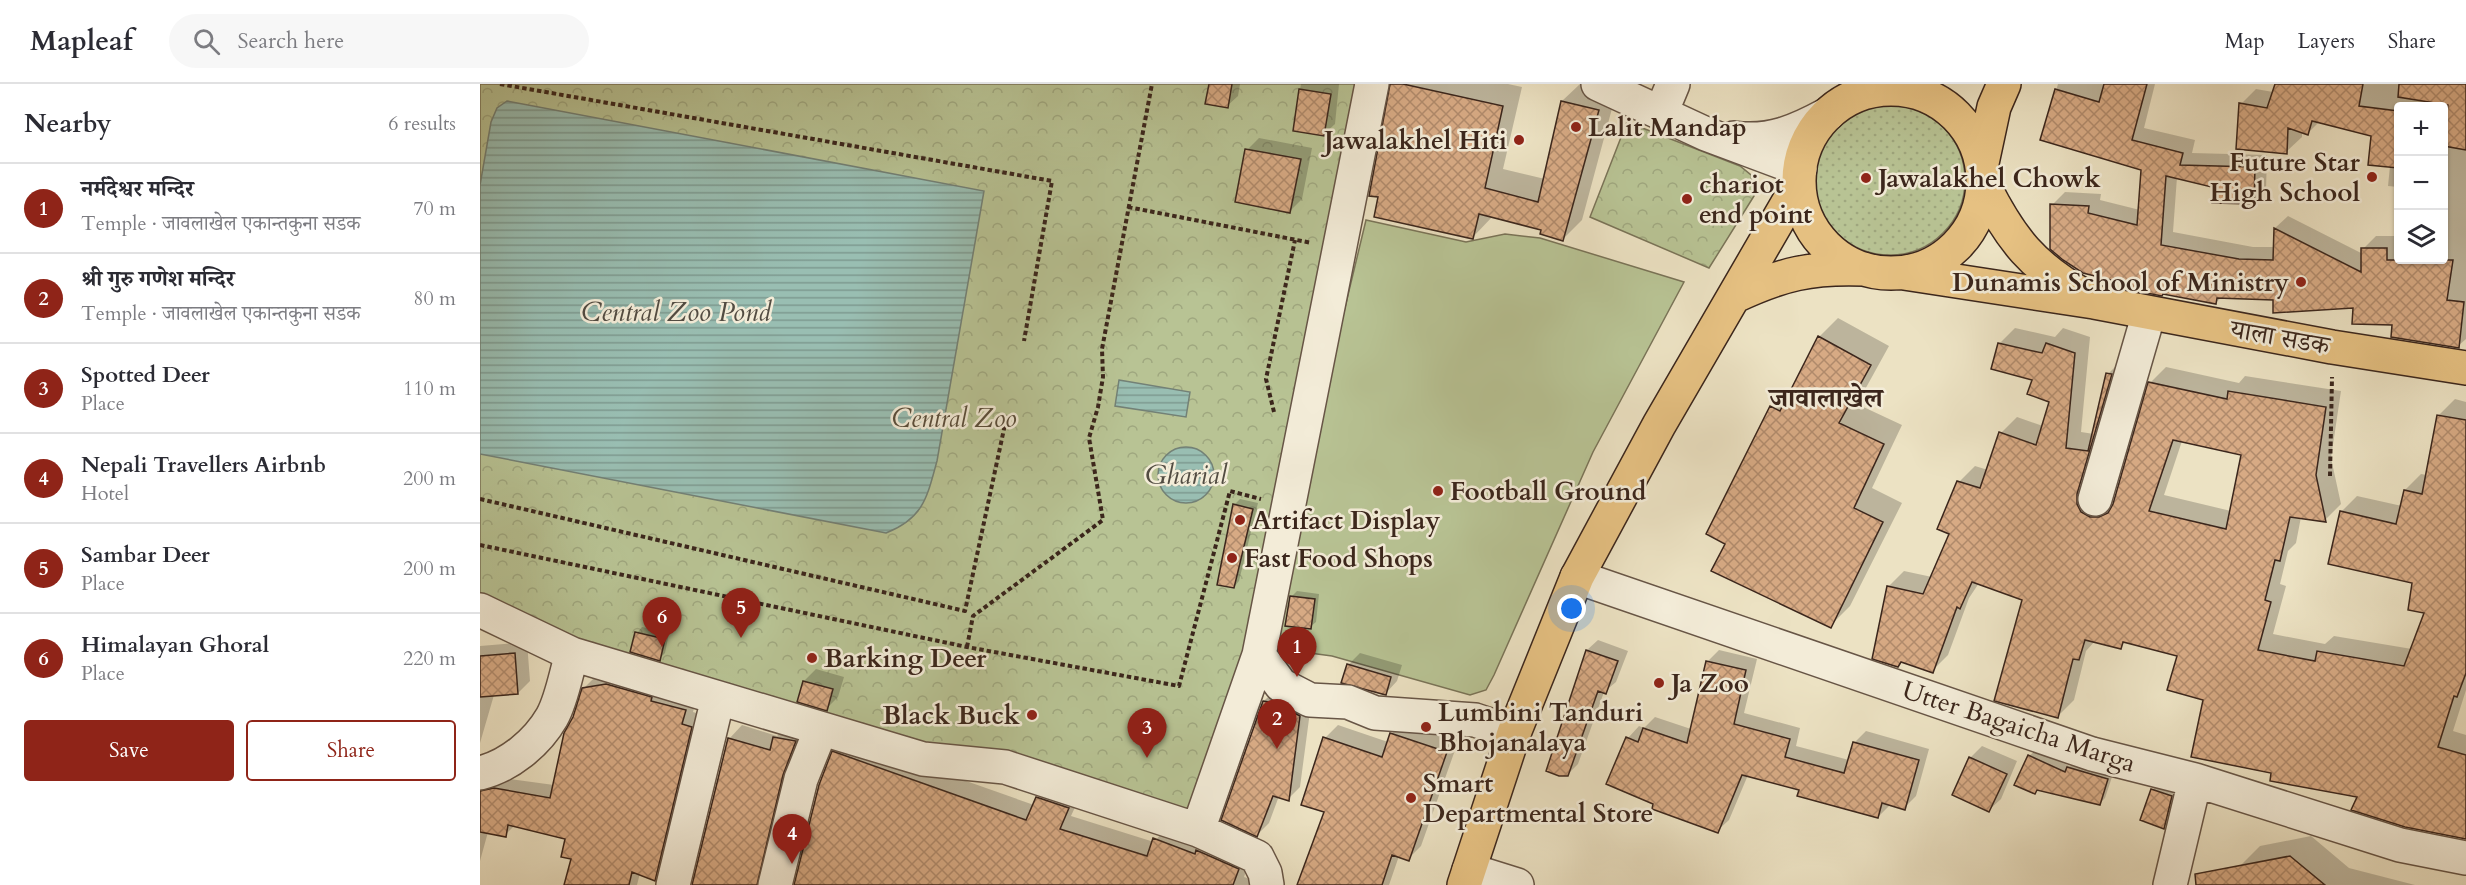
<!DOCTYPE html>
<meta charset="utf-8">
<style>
body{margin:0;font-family:Cardo,"Noto Serif Devanagari",serif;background:#f7f7f7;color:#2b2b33}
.controls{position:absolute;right:18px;top:18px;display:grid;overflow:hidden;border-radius:6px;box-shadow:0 2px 4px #0004}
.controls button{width:54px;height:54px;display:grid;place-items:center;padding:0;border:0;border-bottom:2px solid #e1e1e2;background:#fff;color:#2b2b33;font:30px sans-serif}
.you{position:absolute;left:1092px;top:525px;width:21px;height:21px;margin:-15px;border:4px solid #fff;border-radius:50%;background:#1a73e8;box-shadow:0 0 0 9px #1a73e833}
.badge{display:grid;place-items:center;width:39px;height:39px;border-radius:50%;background:#8f2418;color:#fff;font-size:20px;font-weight:700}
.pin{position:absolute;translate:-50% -50px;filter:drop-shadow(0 2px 3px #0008)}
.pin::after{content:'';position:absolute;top:32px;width:21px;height:18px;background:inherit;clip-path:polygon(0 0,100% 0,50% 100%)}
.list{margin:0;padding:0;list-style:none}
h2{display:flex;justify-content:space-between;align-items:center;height:78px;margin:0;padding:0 24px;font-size:26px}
h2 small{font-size:20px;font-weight:400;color:#7c7c81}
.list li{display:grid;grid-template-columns:39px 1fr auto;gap:18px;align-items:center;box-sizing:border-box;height:90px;padding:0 24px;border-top:2px solid #e1e1e2}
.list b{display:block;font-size:22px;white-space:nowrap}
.list p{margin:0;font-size:20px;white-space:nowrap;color:#7c7c81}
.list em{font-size:20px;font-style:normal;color:#7c7c81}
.actions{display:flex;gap:12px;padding:18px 24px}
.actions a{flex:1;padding:14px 0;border:2px solid #8f2418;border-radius:6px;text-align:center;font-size:21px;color:#8f2418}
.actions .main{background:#8f2418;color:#fff}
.icon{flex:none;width:33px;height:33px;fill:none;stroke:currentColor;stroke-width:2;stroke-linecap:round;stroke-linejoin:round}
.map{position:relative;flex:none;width:1986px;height:801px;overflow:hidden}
header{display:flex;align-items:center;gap:36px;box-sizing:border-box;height:84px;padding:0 30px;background:#fff;border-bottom:2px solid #e1e1e2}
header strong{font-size:28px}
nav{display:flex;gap:33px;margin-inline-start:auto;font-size:21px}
.search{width:420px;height:54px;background:#f7f7f7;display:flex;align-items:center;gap:15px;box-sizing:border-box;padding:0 21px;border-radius:33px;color:#7c7c81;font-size:22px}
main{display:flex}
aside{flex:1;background:#fff}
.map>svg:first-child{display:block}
</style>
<header>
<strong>Mapleaf</strong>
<div class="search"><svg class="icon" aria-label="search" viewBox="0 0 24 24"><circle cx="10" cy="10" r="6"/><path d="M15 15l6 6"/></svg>Search here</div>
<nav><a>Map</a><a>Layers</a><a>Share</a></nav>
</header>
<main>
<aside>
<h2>Nearby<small>6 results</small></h2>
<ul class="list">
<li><span class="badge">1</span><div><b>नर्मदेश्वर मन्दिर</b><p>Temple · जावलाखेल एकान्तकुना सडक</p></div><em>70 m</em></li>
<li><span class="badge">2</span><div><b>श्री गुरु गणेश मन्दिर</b><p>Temple · जावलाखेल एकान्तकुना सडक</p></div><em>80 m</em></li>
<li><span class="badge">3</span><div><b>Spotted Deer</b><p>Place</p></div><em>110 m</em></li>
<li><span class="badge">4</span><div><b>Nepali Travellers Airbnb</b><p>Hotel</p></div><em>200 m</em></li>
<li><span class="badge">5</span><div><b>Sambar Deer</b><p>Place</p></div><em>200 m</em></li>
<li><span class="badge">6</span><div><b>Himalayan Ghoral</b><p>Place</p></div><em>220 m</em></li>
</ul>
<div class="actions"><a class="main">Save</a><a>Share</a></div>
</aside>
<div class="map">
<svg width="1986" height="801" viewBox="0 0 1986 801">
<defs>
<pattern id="grass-dots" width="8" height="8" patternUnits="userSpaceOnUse" patternTransform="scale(1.5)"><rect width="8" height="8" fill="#b8c394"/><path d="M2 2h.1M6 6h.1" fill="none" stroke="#9fa77f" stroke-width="1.8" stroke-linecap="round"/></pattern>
<pattern id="park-crowns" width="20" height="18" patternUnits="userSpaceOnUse" patternTransform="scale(1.5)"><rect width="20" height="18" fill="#b8c394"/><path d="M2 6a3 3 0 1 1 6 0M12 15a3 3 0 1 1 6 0" fill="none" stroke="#9fa77f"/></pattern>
<pattern id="water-rules" width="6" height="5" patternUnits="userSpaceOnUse" patternTransform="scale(1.5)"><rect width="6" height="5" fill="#99beb2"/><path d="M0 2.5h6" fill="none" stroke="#7e9a90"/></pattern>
<pattern id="building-cross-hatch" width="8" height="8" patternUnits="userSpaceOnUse" patternTransform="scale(1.5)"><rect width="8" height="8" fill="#d7aa84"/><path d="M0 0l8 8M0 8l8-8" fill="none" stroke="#b08a6b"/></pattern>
</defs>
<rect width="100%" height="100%" fill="#ece2c3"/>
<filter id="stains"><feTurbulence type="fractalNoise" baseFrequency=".00333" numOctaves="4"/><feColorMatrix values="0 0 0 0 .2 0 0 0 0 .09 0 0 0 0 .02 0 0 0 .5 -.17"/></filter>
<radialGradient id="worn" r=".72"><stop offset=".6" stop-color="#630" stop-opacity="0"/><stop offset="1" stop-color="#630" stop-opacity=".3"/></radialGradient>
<!-- grass -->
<path fill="url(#grass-dots)" stroke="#7a7458" stroke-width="1.5" d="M1335 96a75 75 0 1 1 150 0a75 75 0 1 1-150 0Z"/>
<!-- park -->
<path fill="url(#park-crowns)" stroke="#7a7458" stroke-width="1.5" d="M0,0H877L780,529L715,739L361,649L0,521Z
M1147,38L1260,82L1271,91L1274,112L1229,184L1110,133Z"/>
<!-- garden -->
<path fill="#b8c394" stroke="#7a7458" stroke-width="1.5" d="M886,136L986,158L1025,150L1060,154L1204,198L1113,368L1014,591L1006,606L990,611L852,572L815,567L795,547L809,457Z"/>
<!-- water -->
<path fill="url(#water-rules)" stroke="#738176" stroke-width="1.5" d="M27,17L504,107L457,377C447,413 444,434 406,449L0,370V101L11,38L17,24Z
M639,296L710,308L706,333L635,322Z
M678 391a28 28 0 1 1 56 0a28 28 0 1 1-56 0Z"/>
<!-- shadow -->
<path fill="#0003" fill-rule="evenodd" d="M730,0H760L758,12L747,22Z
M821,0H859L855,40L844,50L814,46Z
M912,0H1028L1042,3L1023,85L1065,95L1082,17L1100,0L1137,6L1102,136L1083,155L1063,145L1013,132L993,153L900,112Z
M1578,0H1675L1664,44L1715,56L1712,69L1787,71L1786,106L1773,119L1734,102L1697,93L1693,148L1773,163H1795V144L1808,132L1883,170V165L1896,152H1918L1920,227L1795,214L1742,212L1736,219L1649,199L1572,121L1585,108L1621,110L1620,116L1660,126L1662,85L1562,55Z
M1796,0H1986V255L1978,262L1935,256L1947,176H1964V22H1918V103L1908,102L1910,82L1893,51L1840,37L1828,49L1822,47V53L1806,68L1761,20L1776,5L1793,8Z
M779,54L832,64L822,115L810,127L767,66Z
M1358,234L1409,262L1377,320L1422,341L1392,404L1422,419L1370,522L1350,542L1247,459L1292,323L1311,304L1313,305L1339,253Z
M1535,244L1575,253L1583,244L1610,253L1601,348L1614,350L1628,290L1644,274L1627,418H1635L1670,299L1686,283L1759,299L1765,292L1861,307L1851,374L1861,420L1845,436L1821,433L1816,459L1808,467L1800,500L1806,502L1793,550L1845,560L1854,552L1932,565L1946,527L1934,498L1861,428L1877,412L1922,422L1925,406L1941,390L1947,391L1959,331L1975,315L1986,318V606L1973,647L1986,651V753L1879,712L1793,688L1725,615L1699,571L1646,557L1640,564L1615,557L1606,567L1594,616L1578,632L1544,515L1499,499L1489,514L1468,571L1452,587L1422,577L1417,582L1408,503L1424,487L1452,493L1471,449L1479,398L1495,382L1508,386L1521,349L1537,333L1563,342L1571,317L1554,294L1519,260ZM1702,357L1763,370L1751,427L1684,411Z
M760,415L778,419L759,497L754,503V421Z
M817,507L839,510L836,538L830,543L811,513Z
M162,543L189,549L185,569L179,575L157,549Z
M1118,556L1148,567L1136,598L1124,608L1098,680L1088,690L1107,566Z
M47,558L50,597L38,609L14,611L0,659V562Z
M1239,566L1277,575L1264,629L1320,644L1316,662L1369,676L1374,659L1386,647L1449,665L1436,712L1424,724L1410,721L1398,733L1321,705L1268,691L1249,736L1237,747L1175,719L1148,654L1159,642L1164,644L1175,633L1211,645L1227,578Z
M880,569L922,581L917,597L906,609L868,581Z
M336,585L364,593L358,613L346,625L319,617L324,597Z
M116,592L217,614L213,628L223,631L186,784L174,796L160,789L157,801H86L93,774L87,753L35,741L25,751L8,748L0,777V691L74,701L104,604Z
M796,605L831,620L820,703L808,715L799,712L789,739L777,751L784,617Z
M924,637L979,655L941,762L928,775L919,772L909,801H819L845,727V654L858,641L908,658L911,650Z
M262,641L297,652L308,641L328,644L294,801H214L249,655Z
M367,655L554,721L570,700L601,710L591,732L674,758L688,742L771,772L764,793L788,801H316L354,668Z
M1502,662L1537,677L1521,715L1509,726L1490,674Z
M1555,667L1590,682L1594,678L1633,690L1625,714L1619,720L1559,705L1555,709L1549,672Z
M1685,694L1703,700L1695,732L1684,743L1662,736L1673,705Z
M1831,752L1869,784L1935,801H1756L1760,782L1780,762Z"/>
<!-- building -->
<path fill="url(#building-cross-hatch)" stroke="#3b261c" stroke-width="1.5" fill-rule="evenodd" d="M729,0H752L748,24L725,20Z
M910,0H923L1023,22L1005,104L1058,118L1081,17L1119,26L1083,157L1060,150L1061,146L999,130L993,155L894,133L898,113L889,112Z
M1624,0H1667L1652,56L1703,69L1700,81L1775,83L1774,120L1732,119V103L1686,92L1681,161L1759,175L1793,176L1794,144L1881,188V164H1907V176H1973L1967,216L1984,218L1979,264L1911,253L1912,241L1872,240L1873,224L1793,229V216L1737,214L1736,220L1683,210L1682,212L1646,205L1647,200L1603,189L1583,176L1570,165V120L1609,122L1608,129L1657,141L1661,86L1560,56L1575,5L1619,18Z
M1795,0H1883L1879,22L1918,27V84L1888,81L1891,52L1832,37L1828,51L1808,44L1807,70L1756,65L1759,19L1787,24Z
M1919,0H1986V66L1964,62V41L1968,21L1918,13Z
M819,5L851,10L844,52L813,47Z
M765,65L821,75L810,129L755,118Z
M1338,252L1391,281L1359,339L1404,360L1374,424L1403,438L1351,544L1231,487L1245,460L1226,450L1290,322L1300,327Z
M1518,259L1562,269L1566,259L1595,269L1586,364L1608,367L1626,289L1632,290L1597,410V420L1601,428L1610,433H1619L1628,429L1633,420L1668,298L1747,315L1748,307L1846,323L1836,391L1846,438L1810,433L1800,477L1795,476L1785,516L1791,518L1778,566L1835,577L1837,567L1924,582L1944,529L1928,526L1932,499L1848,480L1860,427L1916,440L1924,406L1942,410L1957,331L1986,336V589L1977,613L1974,612L1958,663L1986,671V755L1925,743L1871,726L1877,713L1790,697L1791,689L1711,673L1723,616L1687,606L1697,572L1643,558L1641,565L1605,556L1599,576L1593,575L1578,634L1514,617L1542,516L1492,498L1480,525L1477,523L1453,589L1421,578L1418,583L1392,575L1407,502L1443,510L1469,450L1457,445L1477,397L1500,404L1519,348L1556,361L1569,318L1547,310L1552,296L1511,285ZM1693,356L1761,371L1746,445L1669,427Z
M753,420L773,425L754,504L737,501Z
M810,512L835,515L831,545L805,542Z
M155,548L185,555L180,577L150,568Z
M1106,566L1138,577L1126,610L1118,607L1088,692H1079L1066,687Z
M35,569L38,610L0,613V572Z
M1226,577L1266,586L1254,640L1310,655L1305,673L1364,689L1373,658L1439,676L1425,726L1402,719L1398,734L1317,712L1319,706L1262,691L1238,749L1172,725L1173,720L1126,700L1146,653L1158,658L1163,644L1207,659Z
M867,580L911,593L906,611L861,599Z
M323,597L353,605L347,627L317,618Z
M126,600L172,613L171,617L206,626L202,640L212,643L175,797L152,788L149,801H84L91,775L81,773L85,755L28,741L26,753L0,748V707L14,704L70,714L84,649L93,633L102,604Z
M783,617L796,619L820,632L809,717L793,712L777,753L741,736Z
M910,649L967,668L929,777L912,771L902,801H817L844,728L821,721L843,653L902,673Z
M293,653L316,657L303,691L277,801H212L248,654L290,666Z
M352,667L546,736L556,713L589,724L580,745L667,772L673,754L715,770L716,766L759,785L753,801H314L339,701Z
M1548,671L1585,688L1587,683L1628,695L1620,721L1557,706L1555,710L1534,701Z
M1489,673L1527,690L1509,728L1472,711Z
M1671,705L1692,712L1684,745L1660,736Z
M1810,772L1845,801H1716L1715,790Z"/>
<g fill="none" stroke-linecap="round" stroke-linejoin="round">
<defs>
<path id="minor" d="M1118,0L1226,50L1320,85
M1181,29L1193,0
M1254,54C1290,59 1317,47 1348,30
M1615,415L1669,229
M1097,493L1612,670L1715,696L1920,761L1986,774
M0,526L92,570L443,675L525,683L718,746L777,773L785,789L787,801
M779,571L801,601L830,616L868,618L895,629L995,636L1034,649
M0,689C29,682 57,659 72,633C82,615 86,589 92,570
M718,746L779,571L892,0
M989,786L1037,801
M193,801L238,614
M295,801L321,695L341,645
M1690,801L1715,696"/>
<path id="major" d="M1319 97a92 92 0 1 1 184 0a92 92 0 1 1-184 0Z
M1502,79L1514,23L1524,0
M1504,102C1531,156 1553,183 1606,213
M1424,189L1614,218L1852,263L1986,284
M1255,212C1302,190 1331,183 1384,185
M984,801L1034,649L1097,493L1179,341L1319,100"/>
</defs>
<!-- minor casing -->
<use href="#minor" stroke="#675546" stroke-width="36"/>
<!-- major casing -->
<use href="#major" stroke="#3b261c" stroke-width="36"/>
<!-- path -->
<path stroke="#3b261c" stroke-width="4" stroke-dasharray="4.5 3" stroke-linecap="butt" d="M20,0L572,97L544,257
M648,123L832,159
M794,328L786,295L815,156
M1850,392L1852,293
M0,415L485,527L527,331
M0,461L487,563L699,602L750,407L781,415
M487,563L493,532L623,436L609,354L618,323L623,293L622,265L672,0"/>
<!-- minor -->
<use href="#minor" stroke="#f3ecd8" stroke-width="33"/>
<!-- major -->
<use href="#major" stroke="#e6c182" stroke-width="33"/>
</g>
<!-- markers -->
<g fill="#8f2418" stroke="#f3ecd8" stroke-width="2">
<circle cx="1096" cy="43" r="6"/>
<circle cx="1039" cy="56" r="6"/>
<circle cx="1892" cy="93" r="6"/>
<circle cx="1386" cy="94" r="6"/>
<circle cx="1207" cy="115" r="6"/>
<circle cx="1821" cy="198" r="6"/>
<circle cx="958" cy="407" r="6"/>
<circle cx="760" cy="436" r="6"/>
<circle cx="752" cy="474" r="6"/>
<circle cx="332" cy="574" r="6"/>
<circle cx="1179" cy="599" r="6"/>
<circle cx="552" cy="631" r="6"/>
<circle cx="946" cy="643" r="6"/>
<circle cx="931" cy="714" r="6"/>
</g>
<g text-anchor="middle" stroke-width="5" stroke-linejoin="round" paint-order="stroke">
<!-- poi labels -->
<g font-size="26" font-weight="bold" fill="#3b261c" stroke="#f3ecd8" text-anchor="start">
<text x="1108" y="52">Lalit Mandap</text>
<text x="1027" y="65" text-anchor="end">Jawalakhel Hiti</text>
<text x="1880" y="87" text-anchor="end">Future Star<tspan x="1880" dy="30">High School</tspan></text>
<text x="1398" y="103">Jawalakhel Chowk</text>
<text x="1219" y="109">chariot<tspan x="1219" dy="30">end point</tspan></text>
<text x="1809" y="207" text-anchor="end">Dunamis School of Ministry</text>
<text x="970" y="416">Football Ground</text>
<text x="772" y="445">Artifact Display</text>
<text x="764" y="483">Fast Food Shops</text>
<text x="344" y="583">Barking Deer</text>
<text x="1191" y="608">Ja Zoo</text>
<text x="958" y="637">Lumbini Tanduri<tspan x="958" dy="30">Bhojanalaya</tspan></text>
<text x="540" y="640" text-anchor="end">Black Buck</text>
<text x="943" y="708">Smart<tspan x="943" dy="30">Departmental Store</tspan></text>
</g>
<!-- street labels -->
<g font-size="26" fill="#3b261c" stroke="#f3ecd8">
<text transform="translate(1800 253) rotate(10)" y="9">याला सडक</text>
<text transform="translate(1539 642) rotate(18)" y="9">Utter Bagaicha Marga</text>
</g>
<!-- park labels -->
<g font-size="26" font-style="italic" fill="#5a4d3a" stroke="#f3ecd8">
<text x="474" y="343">Central Zoo</text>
</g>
<!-- water labels -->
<g font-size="27" font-style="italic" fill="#524c42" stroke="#f3ecd8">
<text x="196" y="237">Central Zoo Pond</text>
<text x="706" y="400">Gharial</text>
</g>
<!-- neighbourhood labels -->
<g font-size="27" font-weight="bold" fill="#3b261c" stroke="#f3ecd8">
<text x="1346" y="323">जावालाखेल</text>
</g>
</g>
<rect width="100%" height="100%" filter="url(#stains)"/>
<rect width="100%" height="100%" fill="url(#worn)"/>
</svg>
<div class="controls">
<button>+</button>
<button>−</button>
<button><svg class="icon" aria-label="layers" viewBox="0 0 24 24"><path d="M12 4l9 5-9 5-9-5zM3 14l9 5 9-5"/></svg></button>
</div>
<div class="you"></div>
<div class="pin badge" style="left:817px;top:593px">1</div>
<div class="pin badge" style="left:797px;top:665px">2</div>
<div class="pin badge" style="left:667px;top:674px">3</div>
<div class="pin badge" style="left:312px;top:780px">4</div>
<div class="pin badge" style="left:261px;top:554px">5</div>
<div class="pin badge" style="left:182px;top:563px">6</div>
</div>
</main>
